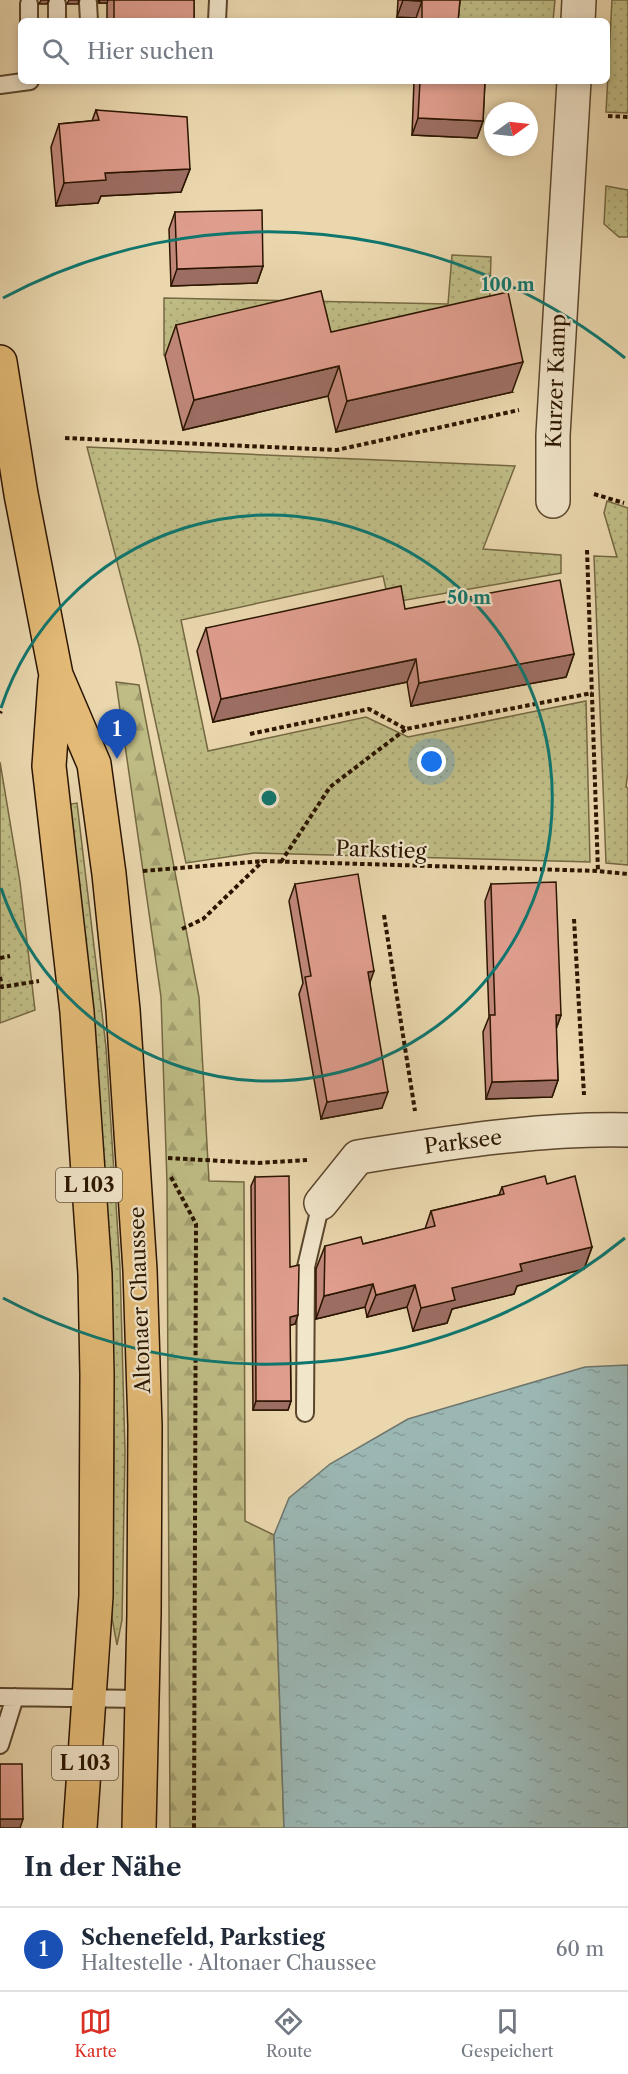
<!DOCTYPE html>
<html lang="de">
<meta charset="utf-8">
<style>
body{margin:0;font-family:"Libre Caslon Text",serif;background:#f2f2f3;color:#1f2937}
.compass{position:absolute;left:484px;top:102px;width:54px;height:54px;border-radius:50%;background:#fff;box-shadow:0 3px 9px #0003;rotate:75deg}
.you{position:absolute;left:432px;top:762px;width:21px;height:21px;margin:-15px;border:4px solid #fff;border-radius:50%;background:#1a73e8;box-shadow:0 0 0 9px #1a73e833}
.badge{display:grid;place-items:center;width:39px;height:39px;border-radius:50%;background:#d93025;color:#fff;font-size:20px;font-weight:700}
.pin{position:absolute;translate:-50% -50px;filter:drop-shadow(0 2px 3px #0008)}
.pin::after{content:'';position:absolute;top:32px;width:21px;height:18px;background:inherit;clip-path:polygon(0 0,100% 0,50% 100%)}
.list{margin:0;padding:0;list-style:none}
h2{display:flex;justify-content:space-between;align-items:center;height:78px;margin:0;padding:0 24px;font-size:26px}
h2 small{font-size:20px;font-weight:400;color:#747a83}
.list li{display:grid;grid-template-columns:39px 1fr auto;gap:18px;align-items:center;box-sizing:border-box;height:84px;padding:0 24px;border-top:2px solid #e0e1e3}
.list b{display:block;font-size:22px;white-space:nowrap}
.list p{margin:0;font-size:20px;white-space:nowrap;color:#747a83}
.list em{font-size:20px;font-style:normal;color:#747a83}
.icon{flex:none;width:33px;height:33px;fill:none;stroke:currentColor;stroke-width:2;stroke-linecap:round;stroke-linejoin:round}
.map{position:relative;flex:none;width:628px;height:1828px;overflow:hidden}
.search{position:absolute;background:#fff;box-shadow:0 3px 9px #0003;left:18px;right:18px;top:18px;height:66px;display:flex;align-items:center;gap:15px;box-sizing:border-box;padding:0 21px;border-radius:9px;color:#747a83;font-size:22px}
.sheet{height:162px;background:#fff}
nav{display:flex;justify-content:space-around;align-items:center;box-sizing:border-box;height:84px;border-top:2px solid #e0e1e3;background:#fff;font-size:16px;color:#747a83}
nav a{display:grid;justify-items:center;gap:3px}
nav .on{color:#d93025}
.map>svg:first-child{display:block}
</style>
<div class="map">
<svg width="628" height="1828" viewBox="0 0 628 1828">
<defs>
<pattern id="green-dots" width="8" height="8" patternUnits="userSpaceOnUse" patternTransform="scale(1.5)"><rect width="8" height="8" fill="#bfbc85"/><path d="M2 2h.1M6 6h.1" fill="none" stroke="#a4a171" stroke-width="1.8" stroke-linecap="round"/></pattern>
<pattern id="forest-firs" width="22" height="20" patternUnits="userSpaceOnUse" patternTransform="scale(1.5)"><rect width="22" height="20" fill="#bfbc85"/><path d="M5 1l3.5 6h-7zM16 11l3.5 6h-7z" fill="#a4a171"/></pattern>
<pattern id="water-ripples" width="26" height="14" patternUnits="userSpaceOnUse" patternTransform="scale(1.5)"><rect width="26" height="14" fill="#9bb7b4"/><path d="M2 4q2-2 4 0t4 0M15 11q2-2 4 0t4 0" fill="none" stroke="#869c99"/></pattern>
</defs>
<rect width="100%" height="100%" fill="#ead7ae"/>
<filter id="stains"><feTurbulence type="fractalNoise" baseFrequency=".00333" numOctaves="4"/><feColorMatrix values="0 0 0 0 .2 0 0 0 0 .09 0 0 0 0 .02 0 0 0 .5 -.17"/></filter>
<radialGradient id="worn" r=".72"><stop offset=".6" stop-color="#630" stop-opacity="0"/><stop offset="1" stop-color="#630" stop-opacity=".3"/></radialGradient>
<!-- green -->
<path fill="url(#green-dots)" stroke="#756842" stroke-width="1.5" d="M455,0H555L553,21H453Z
M612,0H628V113L606,112Z
M606,186L628,190V237H619L604,224Z
M452,255L491,257L489,323L321,360L311,320L164,355V298L448,304Z
M87,447L515,466L483,549L561,555V573L389,603L383,576L181,620L208,751L366,717L408,737L586,701L590,862L254,853L186,863L139,646Z
M607,501L628,508V772L626,787L628,788V865L606,863L594,556L617,557L604,513Z
M0,762L20,882L35,1010L0,1023Z
M77,803L106,1047L120,1267L125,1451L122,1620L117,1645L112,1618L114,1449L110,1265L96,1048L65,805Z"/>
<!-- forest -->
<path fill="url(#forest-firs)" stroke="#756842" stroke-width="1.5" d="M116,682L139,685L199,997L209,1181L244,1182L245,1521L274,1535L284,1828H170L167,1183L161,997Z"/>
<!-- water -->
<path fill="url(#water-ripples)" stroke="#6e766c" stroke-width="1.5" d="M628,1365V1828H284L274,1535L289,1498L330,1464L408,1419L585,1367Z"/>
<g fill="none" stroke-linecap="round" stroke-linejoin="round">
<defs>
<path id="service" d="M88,3L89,21
M29,4V21
M57,4V21
M217,21L218,0
M0,85L30,81
M305,1413L306,1267L321,1203
M0,1697L141,1699
M0,1745L15,1697"/>
<path id="minor" d="M578,21L579,0
M553,501V435L574,81
M321,1203L358,1157C447,1143 538,1128 628,1130"/>
<path id="primary" d="M0,362L21,494L56,675L94,764L109,874L123,1010L140,1270L145,1426L144,1614L139,1828
M55,681L49,766L77,1012L95,1274L97,1375L96,1596L80,1828"/>
</defs>
<!-- service casing -->
<use href="#service" stroke="#5b462c" stroke-width="20"/>
<!-- minor casing -->
<use href="#minor" stroke="#5b462c" stroke-width="36"/>
<!-- primary casing -->
<use href="#primary" stroke="#2b1500" stroke-width="36"/>
<!-- path -->
<path stroke="#2b1500" stroke-width="4" stroke-dasharray="4.5 3" stroke-linecap="butt" d="M608,116L628,117
M65,438L337,450L519,410
M594,494L624,503
M587,550L598,871
M0,713L1,711
M250,734L369,709L406,729L592,693
M281,862L330,787L406,729
M143,871L263,861L598,871L628,874
M384,915L415,1111
M574,919L584,1095
M182,929L203,919L263,861
M0,958L10,956
M0,977L2,987L39,981
M168,1158L258,1163L307,1160
M171,1177L196,1224L194,1828"/>
<!-- service -->
<use href="#service" stroke="#f1e5ca" stroke-width="16"/>
<!-- minor -->
<use href="#minor" stroke="#f1e5ca" stroke-width="33"/>
<!-- primary -->
<use href="#primary" stroke="#e5bc77" stroke-width="33"/>
</g>
<!-- wall -->
<path fill="#c08779" stroke="#2b1500" stroke-width="1.5" d="M98,0H194V21H107V3H99Z
M398,0H460L458,21H416V18L397,17Z
M414,81H485L483,121L477,138L412,135Z
M96,110L190,169L181,192L101,196L98,203L56,206L51,147L59,124L92,121Z
M175,212L263,266L257,283L171,286L169,229Z
M176,325L331,332L512,392L336,432L328,396L183,430L165,356Z
M405,609L574,654L566,677L411,706L407,682L213,722L197,651L206,628Z
M295,884L370,983L382,1108L321,1119L299,994L303,983L289,901Z
M491,884L561,1015L556,1029L558,1080L552,1097L486,1099L483,1032L489,1017L485,901Z
M255,1177L290,1267L295,1324L290,1325L291,1401L288,1410H253L251,1186Z
M547,1184L592,1247L584,1269L517,1286L514,1294L452,1309L447,1323L413,1331L407,1307L367,1317L365,1307L316,1319V1269L325,1246L363,1244L425,1229L431,1211L499,1195L502,1187Z"/>
<!-- shaded-wall -->
<path fill="#9c6e63" stroke="#2b1500" stroke-width="1.5" d="M41,0H49L47,4H39Z
M69,0H79L78,4H67Z
M100,0H108L107,3H99Z
M403,0L422,1L416,18L397,17Z
M418,118L483,121L477,138L412,135Z
M190,169L181,192L101,196L98,203L56,206L64,183L105,173Z
M263,266L257,283L171,286L177,269Z
M523,362L512,392L336,432L347,401Z
M339,366L328,396L183,430L194,400Z
M574,654L566,677L411,706L419,683Z
M416,659L407,682L213,722L221,699Z
M374,971L368,988V972Z
M556,1015H561L555,1032Z
M558,1080L552,1097L486,1099L492,1082Z
M388,1092L382,1108L321,1119L327,1102Z
M592,1247L584,1269L517,1286L514,1294L452,1309L447,1323L413,1331L421,1308L452,1288L520,1264Z
M373,1284L365,1307L316,1319L324,1296Z
M415,1285L407,1307L367,1317L376,1295Z
M298,1315L295,1324L287,1326L290,1317Z
M256,1401H291L288,1410H253Z
M0,1819H23L20,1828H0Z"/>
<!-- building -->
<path fill="#df9d8d" stroke="#2b1500" stroke-width="1.5" d="M114,0H194V21H114Z
M403,0H460L458,21H422V1Z
M420,81H485L483,121L418,118Z
M96,110L187,117L190,169L105,173L106,180L64,183L59,124L99,120Z
M262,210L263,266L177,269L175,212Z
M321,291L331,332L508,292L523,362L347,401L339,366L194,400L176,325Z
M560,580L574,654L419,683L416,659L221,699L206,628L401,586L405,609Z
M358,874L374,971L368,972L388,1092L327,1102L305,977L311,976L295,884Z
M556,882L561,1015H556L558,1080L492,1082L490,1015H495L491,884Z
M289,1176L290,1267L299,1265L298,1315L290,1317L291,1401H256L255,1177Z
M545,1176L547,1184L575,1176L592,1247L520,1264L522,1271L452,1288L455,1300L421,1308L415,1285L376,1295L373,1284L324,1296L325,1246L361,1237L363,1244L435,1226L431,1211L504,1194L502,1187Z
M0,1764H22L23,1819H0Z"/>
<!-- distance rings -->
<g fill="none" stroke="#0f766e" stroke-width="3">
<path d="M1 708A283 283 0 1 1 1 888"/>
<path d="M625 1238A566 566 0 0 1 3 1298M3 298A566 566 0 0 1 625 358"/>
</g>
<g text-anchor="middle" stroke-width="4.5" stroke-linejoin="round" paint-order="stroke">
<!-- shield labels -->
<g fill="#f1e5ca" stroke="#66533d" stroke-width="1.5">
<rect x="56" y="1168" width="66" height="34" rx="4.5"/>
<rect x="52" y="1746" width="66" height="34" rx="4.5"/>
</g>
<g font-size="20" font-weight="bold" fill="#2b1500">
<text x="89" y="1192">L 103</text>
<text x="85" y="1770">L 103</text>
</g>
<!-- street labels -->
<g font-size="21" fill="#2b1500" stroke="#f1e5ca">
<text transform="translate(556 381) rotate(-88)" y="7">Kurzer Kamp</text>
<text transform="translate(381 850) rotate(2)" y="7">Parkstieg</text>
<text transform="translate(463 1142) rotate(-7)" y="7">Parksee</text>
<text transform="translate(140 1300) rotate(-92)" y="7">Altonaer Chaussee</text>
</g>
</g>
<circle cx="269" cy="798" r="9" fill="#0f766e" stroke="#f1e5ca" stroke-width="3"/>
<g font-size="18" text-anchor="middle" font-weight="bold" fill="#0f766e" stroke="#f1e5ca" stroke-width="4.5" stroke-linejoin="round" paint-order="stroke">
<text x="508" y="291">100 m</text>
<text x="469" y="604">50 m</text>
</g>
<rect width="100%" height="100%" filter="url(#stains)"/>
<rect width="100%" height="100%" fill="url(#worn)"/>
</svg>
<svg class="compass" viewBox="-18 -18 36 36"><path d="M0-13l5 13h-10z" fill="#e53935"/><path d="M0 13l5-13h-10z" fill="#747a83"/></svg>
<div class="you"></div>
<div class="pin badge" style="left:117px;top:759px;background:#1a4fb4">1</div>
<div class="search"><svg class="icon" aria-label="search" viewBox="0 0 24 24"><circle cx="10" cy="10" r="6"/><path d="M15 15l6 6"/></svg>Hier suchen</div>
</div>
<section class="sheet">
<h2>In der Nähe<small></small></h2>
<ul class="list">
<li><span class="badge" style="background:#1a4fb4">1</span><div><b>Schenefeld, Parkstieg</b><p>Haltestelle · Altonaer Chaussee</p></div><em>60 m</em></li>
</ul>
</section>
<nav>
<a class="on"><svg class="icon" aria-label="map" viewBox="0 0 24 24"><path d="M3 6l6-2 6 2 6-2v14l-6 2-6-2-6 2zM9 4v14M15 6v14"/></svg>Karte</a>
<a><svg class="icon" aria-label="directions" viewBox="0 0 24 24"><path d="M12 3l9 9-9 9-9-9zM9 14v-3h6M13 9l2 2-2 2"/></svg>Route</a>
<a><svg class="icon" aria-label="saved" viewBox="0 0 24 24"><path d="M7 4h10v16l-5-4-5 4z"/></svg>Gespeichert</a>
</nav>
